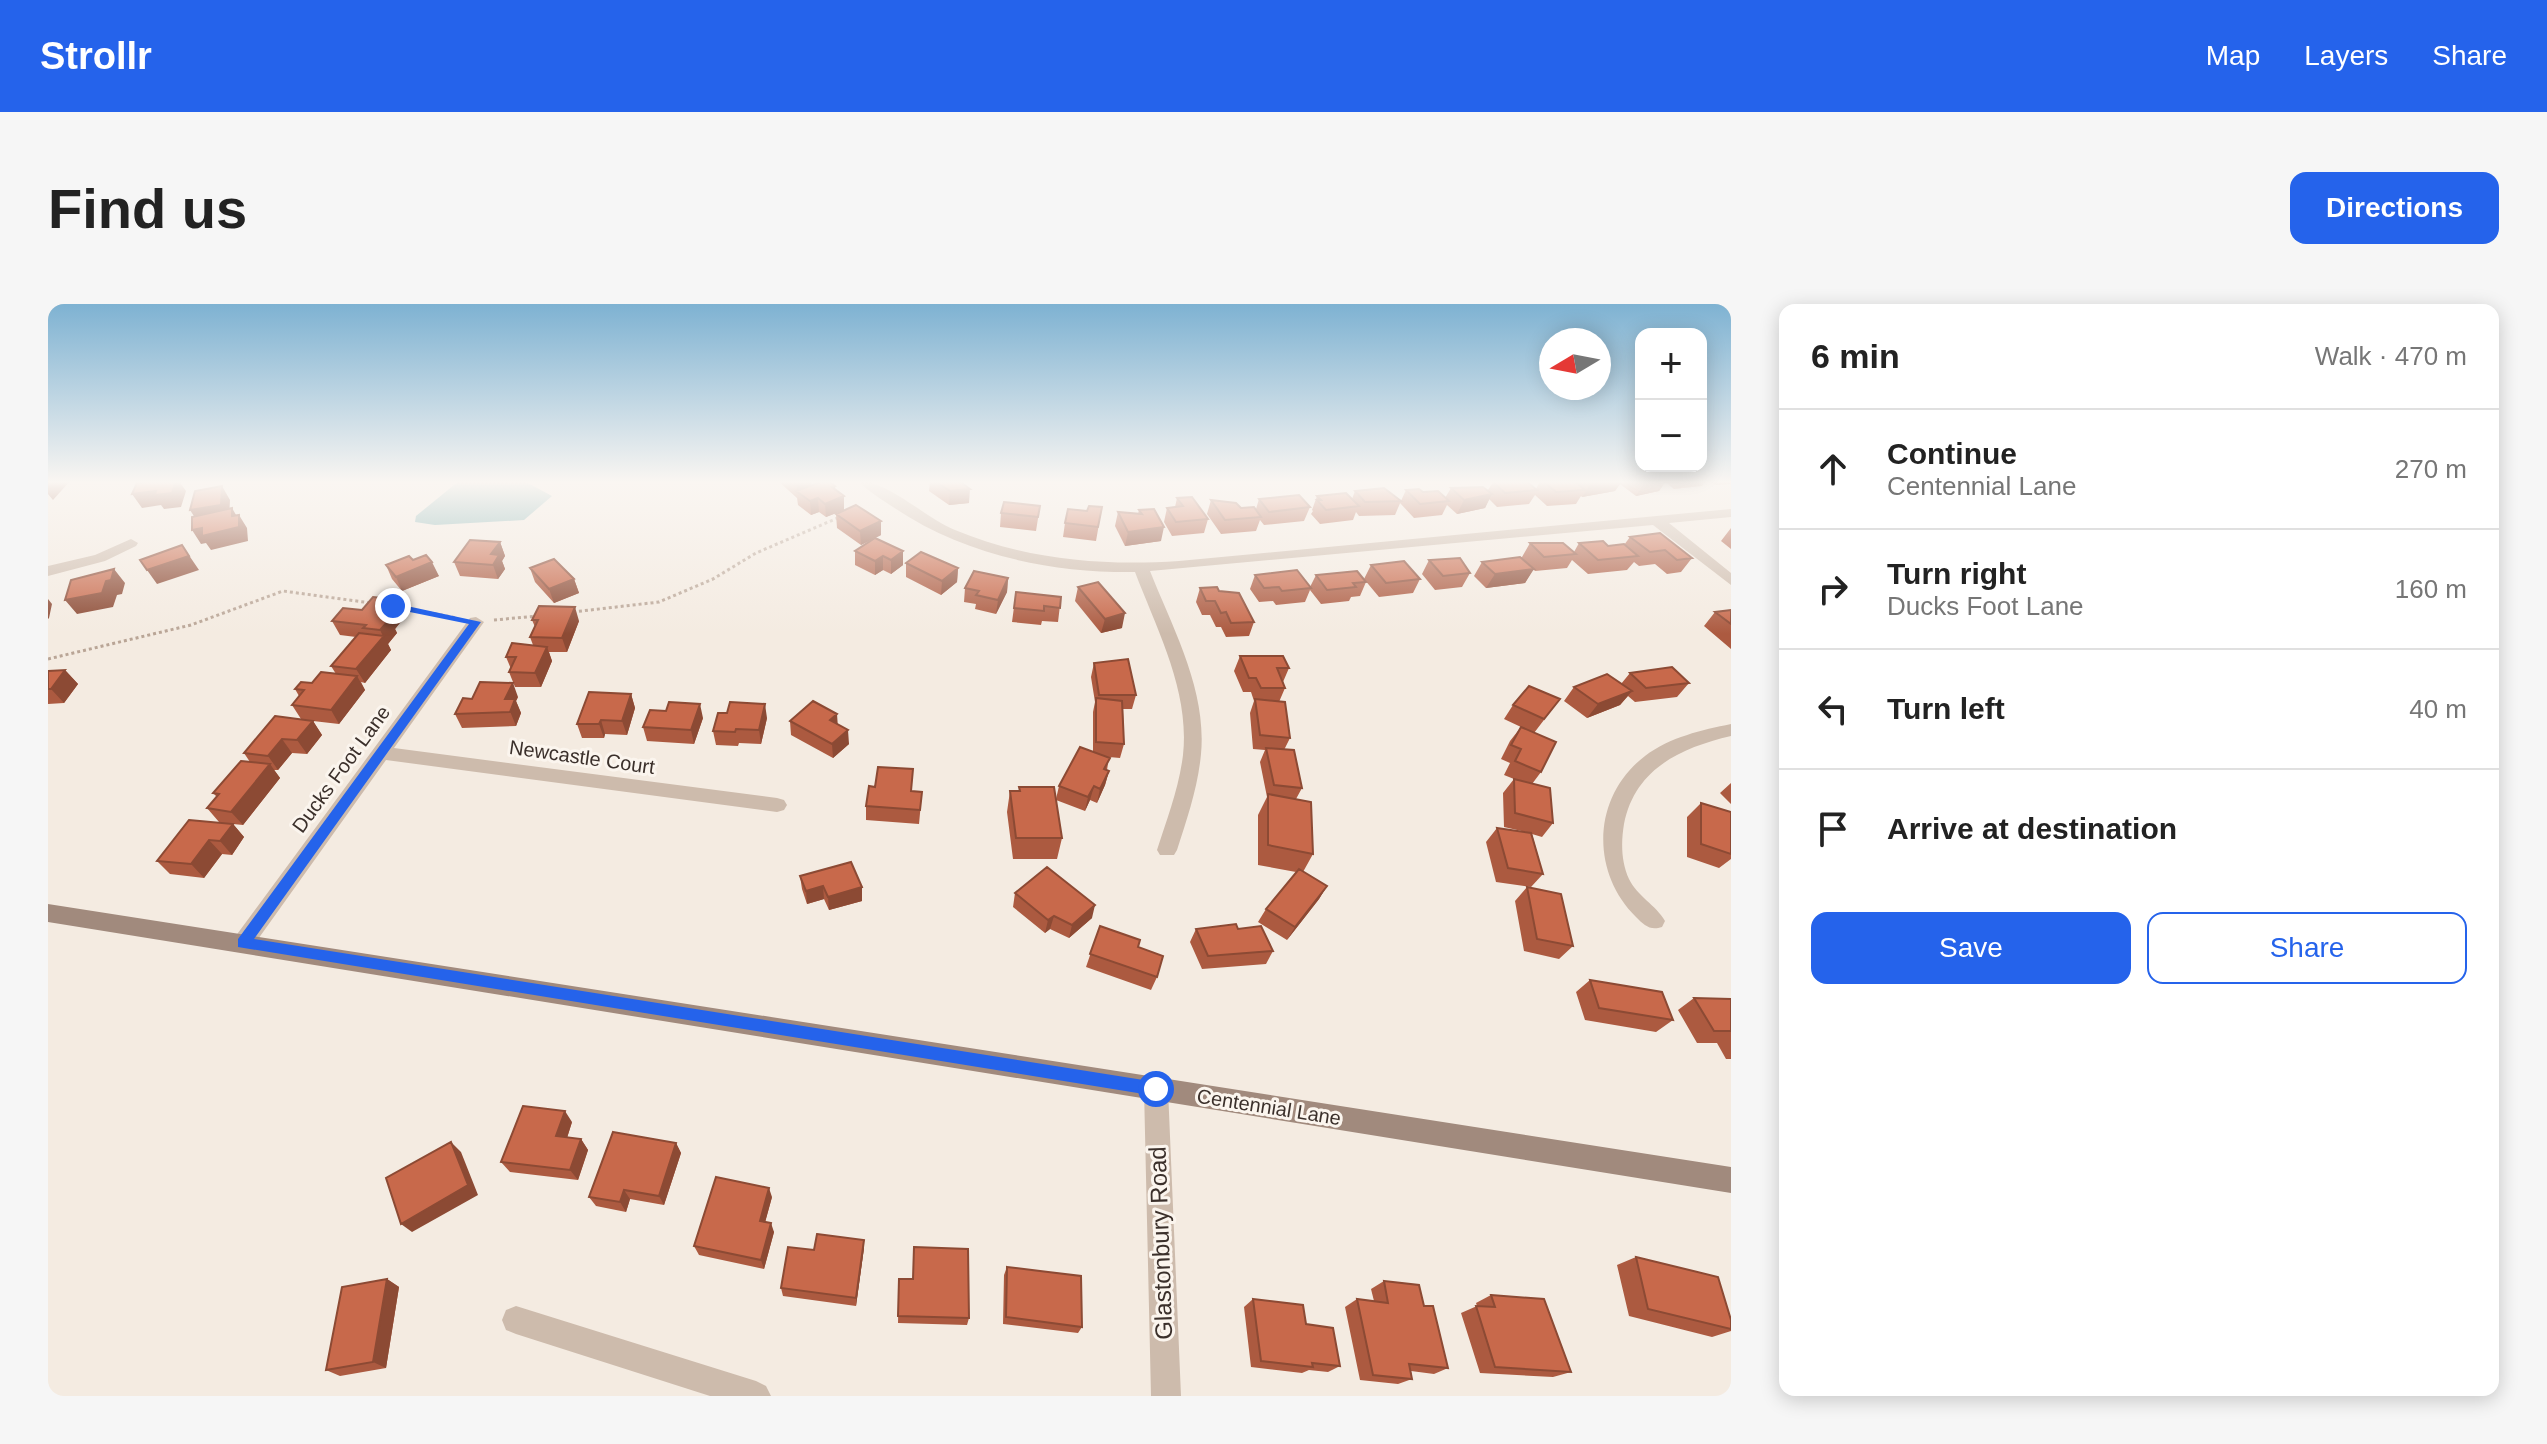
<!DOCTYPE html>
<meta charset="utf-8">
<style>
body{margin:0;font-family:Arial,sans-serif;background:#f6f6f6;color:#222}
.controls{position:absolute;right:24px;top:24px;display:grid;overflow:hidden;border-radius:16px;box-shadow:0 4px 20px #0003}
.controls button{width:72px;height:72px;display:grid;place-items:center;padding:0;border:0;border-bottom:2px solid #e0e0e0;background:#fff;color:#222;font:40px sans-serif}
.compass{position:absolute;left:1491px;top:24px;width:72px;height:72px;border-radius:50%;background:#fff;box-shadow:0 4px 20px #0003;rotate:260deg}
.stop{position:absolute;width:24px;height:24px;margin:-18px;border:6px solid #2563eb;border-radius:50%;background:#fff}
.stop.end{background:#2563eb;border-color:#fff;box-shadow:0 2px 8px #0008}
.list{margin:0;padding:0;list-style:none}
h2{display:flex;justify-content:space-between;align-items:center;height:104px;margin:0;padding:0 32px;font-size:34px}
h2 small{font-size:26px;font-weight:400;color:#767676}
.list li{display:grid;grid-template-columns:52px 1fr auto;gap:24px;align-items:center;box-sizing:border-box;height:120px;padding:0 32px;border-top:2px solid #e0e0e0}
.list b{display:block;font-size:30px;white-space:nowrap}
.list p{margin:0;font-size:26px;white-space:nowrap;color:#767676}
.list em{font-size:26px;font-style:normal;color:#767676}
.actions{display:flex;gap:16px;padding:24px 32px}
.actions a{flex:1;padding:18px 0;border:2px solid #2563eb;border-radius:16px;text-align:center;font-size:28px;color:#2563eb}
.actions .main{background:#2563eb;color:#fff}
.icon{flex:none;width:44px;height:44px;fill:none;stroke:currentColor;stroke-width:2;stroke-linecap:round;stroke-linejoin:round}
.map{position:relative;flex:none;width:1683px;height:1092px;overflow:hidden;border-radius:16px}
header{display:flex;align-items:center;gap:48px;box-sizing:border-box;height:112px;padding:0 40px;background:#2563eb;color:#fff}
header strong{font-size:38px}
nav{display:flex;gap:44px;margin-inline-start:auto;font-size:28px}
.intro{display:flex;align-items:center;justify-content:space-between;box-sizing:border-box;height:192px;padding:0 48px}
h1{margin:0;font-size:56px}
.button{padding:20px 36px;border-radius:16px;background:#2563eb;color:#fff;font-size:28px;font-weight:700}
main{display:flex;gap:48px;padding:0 48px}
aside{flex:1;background:#fff;border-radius:16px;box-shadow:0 4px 20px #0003}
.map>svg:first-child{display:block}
</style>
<header>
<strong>Strollr</strong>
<nav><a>Map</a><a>Layers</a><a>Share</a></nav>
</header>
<div class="intro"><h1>Find us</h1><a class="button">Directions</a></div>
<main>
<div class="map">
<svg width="1683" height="1092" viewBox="0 0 1683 1092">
<rect width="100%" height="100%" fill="#f4ebe1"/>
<!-- water -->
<path fill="#7fb0b2" d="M411,177H476L504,192L476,216L387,221L367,218L368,212Z"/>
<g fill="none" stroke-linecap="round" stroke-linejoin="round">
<!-- path -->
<path stroke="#b9a596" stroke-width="3" stroke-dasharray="3 3" stroke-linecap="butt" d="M351,303L409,314
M525,308L611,298L665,275L708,249L792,213
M446,316L489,312
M0,355L143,321L235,287L323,299"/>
<!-- street -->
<path fill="#cdbbac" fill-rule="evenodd" d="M810,177C841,177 877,214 907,226C979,256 1055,262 1131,257L1683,205V213L1621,219L1683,269V281L1605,221L1102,267C1125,325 1159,386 1153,450C1150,483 1139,515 1129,546L1126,551H1112L1109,546C1119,515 1131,484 1135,451C1142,387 1109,326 1087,268C1002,269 916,251 845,203C833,195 820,187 810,177Z
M83,235L90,239L88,242L57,257L0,272V262L47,251Z
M428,313L436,318L346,444L729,494L736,496L739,501L736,506L729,508L338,456L203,645L195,648L187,645L184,639L187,633L422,314Z
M1683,420V432C1632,444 1587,465 1576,520C1573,538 1573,558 1581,575C1589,592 1608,601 1617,617L1614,623C1602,627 1596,621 1588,613C1542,568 1544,492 1597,452C1622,433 1654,426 1683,420Z
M1108,774L1117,777L1120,785L1133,1092H1103L1096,785L1099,777Z
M468,1002L708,1077L718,1082L723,1092H662L468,1030L458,1026L454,1016L458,1006Z"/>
<!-- secondary -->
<path fill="#a18a7d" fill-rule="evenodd" d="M0,600L1683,863V889L0,618Z"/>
</g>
<!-- wall -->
<path fill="#ac5a40" d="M730,177H763L764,181L787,186L796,206L778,213L771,208L763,211L750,201L749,194Z
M882,177H911L921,199L901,201L881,187Z
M1492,177H1658L1654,182L1626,185L1617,178L1611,187L1588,192L1572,180L1567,187L1534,193L1533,192L1528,200L1499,202L1487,191L1481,200L1449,203L1441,195L1437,204L1409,210L1399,201L1394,211L1366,214L1352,199L1358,186L1375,188L1397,194L1403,184L1440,186L1445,178L1488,185Z
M1662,177H1683V180L1668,181Z
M1307,187L1353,197L1347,211L1311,212L1308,208L1305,216L1272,220L1263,210L1265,207L1264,206L1269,192L1304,195Z
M1129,194L1160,215L1156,229L1124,232L1116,218L1119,204L1127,203Z
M1211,195L1262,203L1256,217L1216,221L1212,216L1208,227L1173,230L1159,210L1163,196L1193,204L1208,205Z
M992,202L988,227L952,223L953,209Z
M1054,203L1048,237L1015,233L1017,219L1039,207Z
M1091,206L1113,237L1077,242L1067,222L1070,208L1090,210Z
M788,210L833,217V231L827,234L855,261L843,270L835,266L827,271L807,261V247L827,234L813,241L789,224Z
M1683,224V245L1673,237Z
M1582,233L1644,254L1633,268L1619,270L1607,260L1591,262L1586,258L1579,266L1540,270L1524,256L1519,264L1487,267L1485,265L1477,279L1438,284L1426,272L1434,258L1474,253L1482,239L1526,248L1531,239L1560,242L1576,241Z
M452,238L457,252L454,257L457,265L450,275L412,272L406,258Z
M365,256L391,272L354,287L344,275L338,261Z
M1381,256L1422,269L1414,283L1387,286L1374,270Z
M858,259L910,264L909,278L893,291L858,273Z
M1323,261L1372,275L1365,289L1331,293L1316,275Z
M482,264L526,275L531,289L506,299L487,278Z
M1207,271L1262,283L1268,271L1318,278L1312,292L1303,293L1301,297L1273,300L1262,286L1257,298L1228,301L1225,297L1211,298L1202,285Z
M960,274L959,288L948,310L927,305L928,300L916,298L917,284Z
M1030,283L1074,324L1053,329L1027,297Z
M1152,284L1171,287L1206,318L1201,332L1178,333L1173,323H1168L1162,311H1154L1148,298Z
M968,288L1013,293L1010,318L994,317L993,321L964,318Z
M1683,306V345L1656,322L1667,308Z
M359,310L347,325L349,329L340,340L343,346L317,379L313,378L317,386L291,420L265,417L274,431L259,450L244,449L230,466H226L232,474L195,521L185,520L196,533L184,551L174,550L156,574L122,570L109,557L171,518L159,504L169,493L165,489L202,458L196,449L253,415L244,401L251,392L247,385L288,370L283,362L308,333L292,331L284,317Z
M484,316L531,317L519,348H501L504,357L493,383H467L461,368L463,365L458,353L485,341L482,333L487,323Z
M1192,352L1241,364L1235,378L1237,384L1231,398L1242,434L1236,446L1254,484L1248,495L1265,550L1255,568L1279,582L1271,595L1239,636L1210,618L1218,605L1248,568L1210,561V511L1219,493L1212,458L1217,446L1205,445L1202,409L1206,397L1203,388H1195L1186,367Z
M1046,359L1088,391L1084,405H1075L1076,440L1072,454L1061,453L1059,466L1061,467L1057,481L1049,499L1042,496L1037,507L1008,496L1014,534L1009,555H965L959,508L962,487H971V483L1008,495L1011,482L1045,447V408L1047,398L1043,373Z
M17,366L30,380L16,399L0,400V367Z
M1582,369L1641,379L1629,393L1587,398L1580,392L1572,401L1539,414L1516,397L1526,383L1573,380Z
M583,390L587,404L579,431L557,430L556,434H534L529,420Z
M470,393L468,397L473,409L468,422L414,424L407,410Z
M1512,395L1486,429L1493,468L1484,480L1505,519L1494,533L1484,530L1495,570L1483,583L1448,578L1438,538L1449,524L1478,528L1456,523L1455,489L1466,475L1456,471L1462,459L1453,455L1462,437L1473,423L1456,415L1465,401Z
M655,414L646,440L599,437L595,423Z
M719,414L713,440L691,439L690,442L668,441L665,427Z
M742,417L790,420L801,440L785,454L743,431Z
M1683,479V500L1672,489Z
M864,487L874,488L871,520L818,516V502Z
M1653,499L1683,508V555L1671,564L1639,553V513Z
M752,572L814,583V597L781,606L776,595L759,600L754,585Z
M1479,583L1525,642L1511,655L1476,647L1467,597Z
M967,589L1044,614L1021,634L1002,625L997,629L965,603Z
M1052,622L1090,643L1109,673L1103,686L1038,663Z
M1148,625H1190L1225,647L1218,660L1154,665L1142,638Z
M1542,676L1625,716L1608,728L1537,716L1528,688Z
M1646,694L1683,695V755H1678L1669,739H1649L1630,706Z
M524,818L519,834L533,835L540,846L530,876L462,868L453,858Z
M628,839L633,849L616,901L582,895L578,908L548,902L541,893Z
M724,893L717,918L726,928L716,965L651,951L646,942Z
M816,936V944L808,1002L735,992L733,984L766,946Z
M1588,953L1683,1016V1027L1664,1033L1581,1012L1569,961Z
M959,963L1034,1023L1030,1029L955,1020L956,971Z
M339,975L351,983L338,1064L292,1072L278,1066Z
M851,975L921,1014L919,1021L850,1019Z
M1336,977L1376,1002L1400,1064L1386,1070L1363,1067L1364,1075L1350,1080L1312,1076L1297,1003L1309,995L1326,997L1323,985Z
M1443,991L1523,1068L1505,1073L1432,1069L1413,1009L1429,1002L1428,999Z
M1205,995L1258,1020L1292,1062L1280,1068L1261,1066L1254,1069L1203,1063L1196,1003Z"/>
<!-- shaded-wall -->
<path fill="#8c4a34" d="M0,177H22L5,196L0,190Z
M128,177H131L138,187L133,203L116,205L113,201L94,204L84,190Z
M758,177H763L764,186L749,188V181Z
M1556,177H1574L1567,187L1534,193L1543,179Z
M1603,177H1618L1611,187L1588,192L1597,178Z
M174,182L182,196L181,214L151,220L142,206Z
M787,182L788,195L796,192V206L778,213L777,200L784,183Z
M922,185L921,199L901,201L902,187Z
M1444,190L1437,204L1409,210L1416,196Z
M770,194L771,208L763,211L762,197Z
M184,204L191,216V211L199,224L200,237L163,246L158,239L153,240L144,226L184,212Z
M833,217V231L813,241L812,227Z
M1116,223L1113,237L1077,242L1080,228Z
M452,238L457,252L454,257L457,265L450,275L445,261L443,250Z
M134,241L151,266L109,280L99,266Z
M855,247V261L843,270V256Z
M835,252V266L827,271V257Z
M384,258L391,272L354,287L348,273Z
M910,264L909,278L893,291L894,277Z
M66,265L77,279L74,290L69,291L65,303L29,310L17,296L58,277Z
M1486,265L1477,279L1438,284L1447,270Z
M960,274L959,288L948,310L950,296Z
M526,275L531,289L506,299L501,285Z
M0,295L4,300L1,314L0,315Z
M352,296L359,310L347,325L349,329L340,340L343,346L317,379L308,365L335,332L332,326L337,314Z
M527,303L531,317L519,348L514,334Z
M1077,309L1074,324L1053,329L1057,315Z
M499,343L504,357L493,383L487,369Z
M17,366L30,380L16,399L3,385Z
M309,372L317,386L291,420L283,406Z
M465,379L470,393L468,397L473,409L468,422L457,395Z
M1584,387L1572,401L1539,414L1550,400Z
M583,390L587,404L579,431L574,417Z
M652,400L655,414L646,440L643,426Z
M717,400L719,414L713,440L711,426Z
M789,410L790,424L782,416Z
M553,416L557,430L556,434L551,420Z
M265,417L274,431L259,450L249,436Z
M800,426L801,440L785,454L784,440Z
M234,435L244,449L230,466L220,452Z
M222,460L232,474L195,521L183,508Z
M1061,467L1057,481L1049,499L1052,485Z
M1046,482L1042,496L1037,507L1040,493Z
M185,520L196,533L184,551L172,537Z
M161,536L174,550L156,574L143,560Z
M775,582L776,595L759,600L758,587Z
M1279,582L1271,595L1239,636L1247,623Z
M814,583V597L781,606L780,593Z
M1047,601L1044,614L1021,634L1024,621Z
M1006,612L1002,625L997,629L1000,616Z
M517,807L524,818L516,843L508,832Z
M533,835L540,846L530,876L522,866Z
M403,838L413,848L430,891L364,928L353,920Z
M628,839L633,849L616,901L611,892Z
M721,884L724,893L715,926L712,917Z
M576,886L582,895L578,908L572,898Z
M723,919L726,928L716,965L713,956Z
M816,936V944L808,1002V994Z
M339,975L351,983L338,1064L325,1058Z"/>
<!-- building -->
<path fill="#c8694b" stroke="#8c4a34" stroke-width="2" d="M106,177H128L124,189L107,191L108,187L84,190L89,179Z
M744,177H761L749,181Z
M775,177H781L787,182L784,183L796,192L777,200L770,194L762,197L748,187Z
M887,177H911L922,185L902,187Z
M1455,177H1478L1489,186L1457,189L1445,178Z
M1495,177H1526L1537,186L1508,188Z
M174,182L173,201L142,206L147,187Z
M1435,183L1444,190L1416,196L1403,184Z
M1336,184L1353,197L1317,198L1307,187Z
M1371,185L1375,188L1390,187L1401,197L1372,200L1358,186Z
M1298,189L1311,202L1278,206L1269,196H1273L1269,192Z
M1251,191L1262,203L1221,208L1211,195Z
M1144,193L1160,215L1128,218L1119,204L1135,202L1129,194Z
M1163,196L1188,199L1193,204L1206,203L1213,213L1177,216Z
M956,198L992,202L990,213L953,209Z
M808,201L833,217L812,227L788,210Z
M1041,202L1054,203L1050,223L1017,219L1020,205L1039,207Z
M184,204V212L191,211V223L154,232V224L144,226V213Z
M1106,205L1116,223L1080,228L1070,208L1094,210L1091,206Z
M1612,229L1644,254L1629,256L1617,246L1602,248L1582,233Z
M827,234L855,247L843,256L835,252L827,257L807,247Z
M422,236L452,238L443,250L451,251L445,261L406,258Z
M1555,237L1560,242L1576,240L1590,252L1550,256L1531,239Z
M1482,239H1515L1528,250L1496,253Z
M134,241L141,252L99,266L92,256Z
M873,248L910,264L894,277L858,259Z
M378,251L384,258L348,273L338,261L361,252L365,256Z
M1472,253L1486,265L1447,270L1434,258Z
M1412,254L1422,269L1395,272L1381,256Z
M506,255L526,275L501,285L482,264Z
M1356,257L1372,275L1338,279L1323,261Z
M66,265L63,276L58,277L54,289L17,296L23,276Z
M1249,266L1263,284L1234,287L1231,283L1216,284L1207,271Z
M926,267L960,274L950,296L928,291L931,287L917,284Z
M1309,267L1318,278L1305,279L1308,283L1279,286L1268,271Z
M1050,278L1077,309L1057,315L1030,283Z
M1169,283L1171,287L1191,289L1206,318L1183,319L1178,308L1173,309L1167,297H1158L1152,284Z
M968,288L1013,293L1012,304L996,302V307L966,304Z
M325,293L352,296L337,314L342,315L332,326L315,324L318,321L284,317L295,304L314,306Z
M491,302L527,303L514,334L482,333L490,316H484Z
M1683,306V320L1667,308Z
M311,329L336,332L308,365L283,362Z
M464,339L499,343L487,369L461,368L468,353H458Z
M1192,352H1235L1241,364H1229L1237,384H1213L1208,374H1201Z
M1080,355L1088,391H1051L1046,359Z
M1624,363L1641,379L1598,384L1582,369Z
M17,366L3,385H0V367Z
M273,368L309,372L283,406L244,401L256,386L247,385L253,378L264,379Z
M1559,370L1584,387L1550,400L1526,383Z
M432,378L465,379L457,395H467L462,408L407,410L415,394L424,395Z
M1481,382L1512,395L1496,415L1465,401Z
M541,388L583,390L574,417L553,416L551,420H529Z
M1048,394L1074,397L1076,440L1048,438Z
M1207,395L1237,398L1242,434L1212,431Z
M765,397L789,410L782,416L800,426L784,440L742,417Z
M621,398L652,400L643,426L595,423L602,406L618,407Z
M682,398L717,400L711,426L688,425L687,428L665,427L670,409H679Z
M227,412L265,417L249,436L234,435L220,452L196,449Z
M1473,423L1508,438L1493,468L1467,457L1473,445L1463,441Z
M1032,443L1062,454L1056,465L1061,467L1052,485L1046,482L1040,493L1011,482Z
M1218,444L1246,446L1254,484L1226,481Z
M193,457L222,460L183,508L159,504L171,490L165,489Z
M830,463L865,465L863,487L874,488L872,506L818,502L821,482L827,483Z
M1466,475L1502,484L1505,519L1467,509Z
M971,483H1006L1014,534H968L962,487H972Z
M1220,490L1263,498L1265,550L1220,541Z
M1653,499L1683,508V550L1653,540Z
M141,516L185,520L172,537L161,536L143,560L109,557Z
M1449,524L1483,529L1495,570L1460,564Z
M803,558L814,583L780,593L775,582L758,587L752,572Z
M999,563L1047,601L1024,621L1006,612L1000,616L967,589Z
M1251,565L1279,582L1247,623L1218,605Z
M1479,583L1513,590L1525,642L1489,635Z
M1188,620L1190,625L1213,622L1225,647L1160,652L1148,625Z
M1052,622L1092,636L1090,643L1115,652L1109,673L1042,650Z
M1542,676L1614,688L1625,716L1551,704Z
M1646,694L1683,695V727H1666Z
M475,802L517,807L508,832L533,835L522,866L453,858Z
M565,828L628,839L611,892L576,886L572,898L541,893Z
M403,838L420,881L353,920L338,874Z
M668,873L721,884L712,917L723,919L713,956L646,942Z
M769,930L816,936L808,994L733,984L740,943L766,946Z
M866,943L920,945L921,1014L850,1012L851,975H865Z
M1588,953L1670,973L1683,1016V1025L1600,1005Z
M959,963L1033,972L1034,1023L958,1013Z
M339,975L325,1058L278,1066L294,983Z
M1336,977L1371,981L1376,1002H1385L1400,1064L1361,1060L1364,1075L1325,1071L1309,995L1340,999Z
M1443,991L1496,995L1523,1068L1447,1063L1428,1002L1447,1003Z
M1205,995L1255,1001L1258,1020L1285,1024L1292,1062L1264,1059L1265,1063L1213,1057Z"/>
<!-- sky -->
<linearGradient id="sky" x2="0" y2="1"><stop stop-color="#7eb2d2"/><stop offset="0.54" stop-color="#faf6f2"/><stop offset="1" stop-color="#faf6f2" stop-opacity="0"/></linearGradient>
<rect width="1683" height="330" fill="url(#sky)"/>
<!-- route -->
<path fill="#2563eb" d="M345,299L433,318L206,635L1108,778L1114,780V790L1108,792L190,643V635L421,320L342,304V300Z"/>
<g text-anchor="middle" stroke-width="6" stroke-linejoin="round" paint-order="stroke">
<!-- street labels -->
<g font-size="20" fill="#3b302b" stroke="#fbf5ee">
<text transform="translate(534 453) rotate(8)" y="7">Newcastle Court</text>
<text transform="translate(293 465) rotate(-54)" y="7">Ducks Foot Lane</text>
<text transform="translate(1221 803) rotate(9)" y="7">Centennial Lane</text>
</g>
<!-- near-street labels -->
<g font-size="24" fill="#3b302b" stroke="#fbf5ee">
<text transform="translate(1113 939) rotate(-92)" y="8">Glastonbury Road</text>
</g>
</g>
</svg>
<div class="controls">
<button>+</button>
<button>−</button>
</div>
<svg class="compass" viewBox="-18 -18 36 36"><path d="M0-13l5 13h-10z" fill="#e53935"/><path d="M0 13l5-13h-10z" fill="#767676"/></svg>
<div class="stop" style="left:1108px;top:785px"></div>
<div class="stop end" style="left:345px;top:302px"></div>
</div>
<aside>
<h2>6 min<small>Walk · 470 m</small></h2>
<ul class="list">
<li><svg class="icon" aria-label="ahead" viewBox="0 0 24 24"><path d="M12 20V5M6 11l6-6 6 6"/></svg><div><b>Continue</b><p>Centennial Lane</p></div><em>270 m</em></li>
<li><svg class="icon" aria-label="right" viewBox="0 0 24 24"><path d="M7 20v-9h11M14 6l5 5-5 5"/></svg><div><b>Turn right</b><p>Ducks Foot Lane</p></div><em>160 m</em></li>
<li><svg class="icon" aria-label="left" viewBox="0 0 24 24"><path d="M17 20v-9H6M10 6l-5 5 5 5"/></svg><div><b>Turn left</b></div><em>40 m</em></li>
<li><svg class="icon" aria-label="arrive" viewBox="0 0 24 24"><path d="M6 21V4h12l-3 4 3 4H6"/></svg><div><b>Arrive at destination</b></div></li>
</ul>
<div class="actions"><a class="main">Save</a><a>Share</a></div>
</aside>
</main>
